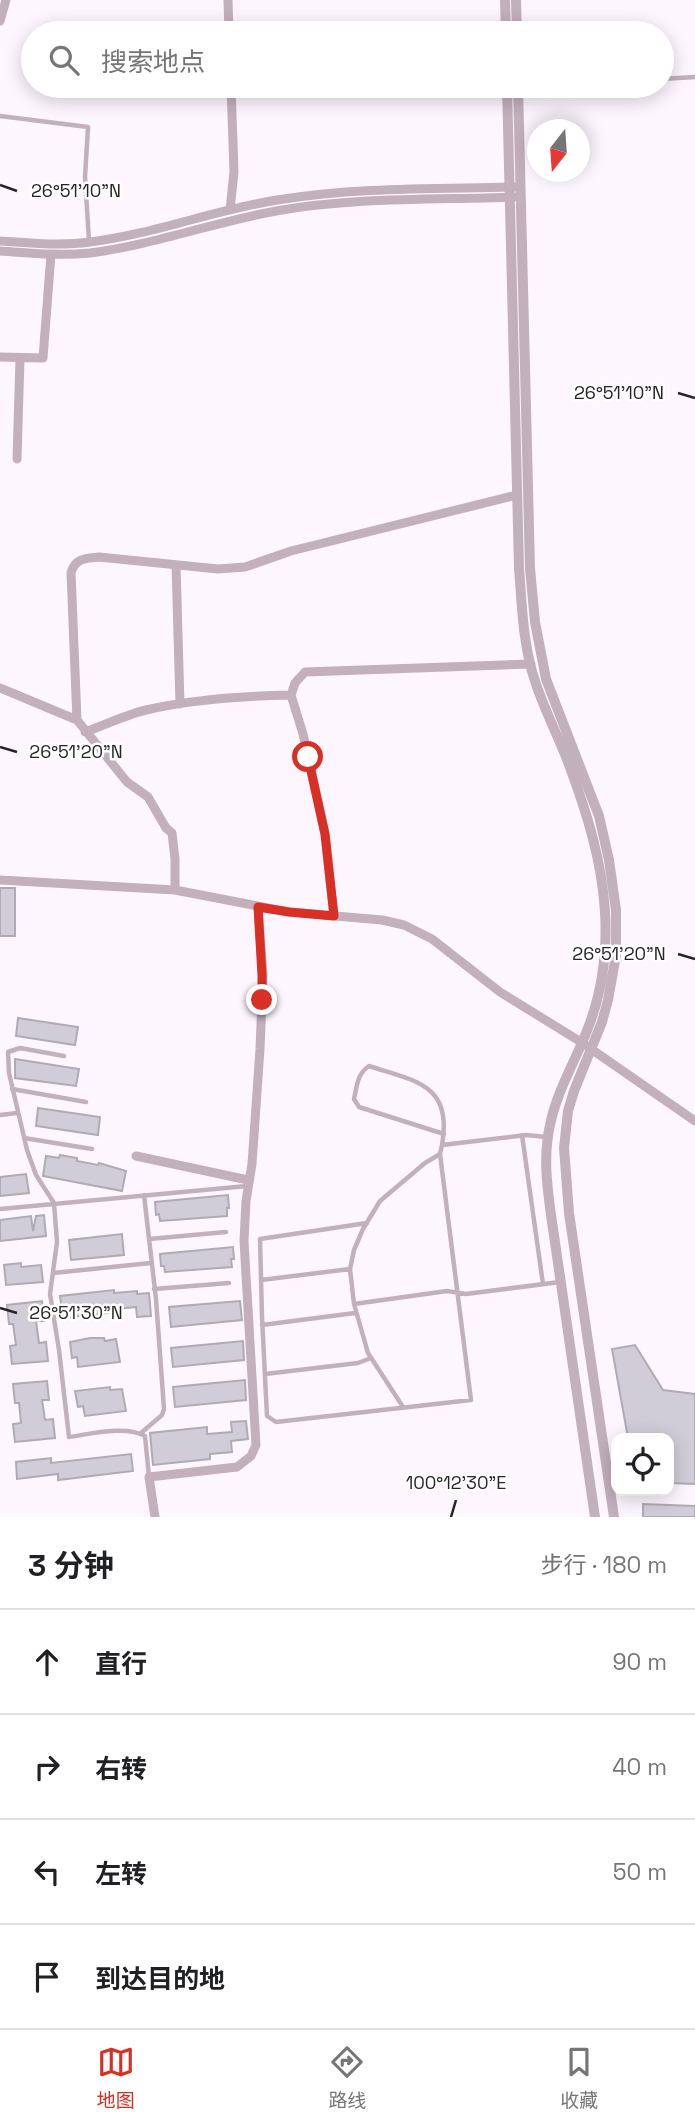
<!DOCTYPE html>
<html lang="zh">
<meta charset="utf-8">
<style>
body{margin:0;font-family:"Space Grotesk","Noto Sans SC",sans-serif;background:#f2f2f2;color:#202124}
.controls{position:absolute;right:21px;bottom:21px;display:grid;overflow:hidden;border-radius:14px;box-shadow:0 4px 18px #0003}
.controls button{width:63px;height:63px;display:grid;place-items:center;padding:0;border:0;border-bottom:2px solid #e0e0e0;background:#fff;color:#202124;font:35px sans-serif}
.compass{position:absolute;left:527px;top:119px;width:63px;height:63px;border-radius:50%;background:#fff;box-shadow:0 4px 18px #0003;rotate:197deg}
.stop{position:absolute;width:21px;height:21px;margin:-16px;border:5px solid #d93025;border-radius:50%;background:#fff}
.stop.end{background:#d93025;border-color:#fff;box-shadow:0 2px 7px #0008}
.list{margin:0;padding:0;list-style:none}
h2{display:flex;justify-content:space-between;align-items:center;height:91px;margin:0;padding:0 28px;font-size:30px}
h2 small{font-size:23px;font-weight:400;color:#757577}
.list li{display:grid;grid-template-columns:46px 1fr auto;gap:21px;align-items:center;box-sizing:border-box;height:105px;padding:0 28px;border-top:2px solid #e0e0e0}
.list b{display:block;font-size:26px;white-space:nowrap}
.list em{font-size:23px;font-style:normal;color:#757577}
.icon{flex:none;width:38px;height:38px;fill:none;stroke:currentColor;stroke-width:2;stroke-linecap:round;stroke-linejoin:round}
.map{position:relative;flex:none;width:695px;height:1517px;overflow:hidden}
.search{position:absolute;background:#fff;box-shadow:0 4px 18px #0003;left:21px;right:21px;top:21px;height:77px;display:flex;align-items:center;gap:18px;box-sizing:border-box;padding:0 24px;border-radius:38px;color:#757577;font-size:26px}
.sheet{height:511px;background:#fff}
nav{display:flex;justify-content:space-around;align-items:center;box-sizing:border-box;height:98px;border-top:2px solid #e0e0e0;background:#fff;font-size:19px;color:#757577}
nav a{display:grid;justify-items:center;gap:4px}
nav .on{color:#d93025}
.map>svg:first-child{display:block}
</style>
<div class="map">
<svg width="695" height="1517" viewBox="0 0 695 1517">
<rect width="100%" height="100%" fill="#fdf6ff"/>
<!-- building -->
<path fill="#d0cdd9" stroke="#aeabb6" stroke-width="2" d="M0,888H15V936H0Z
M18,1018L78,1027L75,1045L16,1036Z
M15,1059L79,1069L76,1086L15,1078Z
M38,1108L100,1117L98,1135L36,1126Z
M60,1155L77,1158V1161L98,1165L99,1163L126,1171L122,1191L43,1176L46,1156L59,1158Z
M26,1174L29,1193L0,1196V1177Z
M228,1195L229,1208H227V1216L160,1221L159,1214L156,1215L155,1202Z
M44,1215L46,1236L0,1241V1220L31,1216L33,1231L36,1216Z
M122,1234L124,1255L71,1260L69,1240Z
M233,1247L234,1259H231L232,1267L165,1272L164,1266H161L160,1254Z
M21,1263V1267L41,1265L43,1282L6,1285L4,1265Z
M114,1290V1293L137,1291V1294L149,1293L151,1316L137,1317L136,1307L116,1309V1312L63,1318L60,1296Z
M42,1301L44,1321H36L39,1343L46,1342L48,1361L12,1364L10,1346L16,1345L13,1324H9L7,1305Z
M240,1301L242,1320L171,1327L169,1307Z
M90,1338H104L105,1341L116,1339L120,1362L78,1367L77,1357L72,1358L70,1342Z
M243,1341L244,1360L173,1367L171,1348Z
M635,1345L663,1390L695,1394V1484L669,1483V1438H628L612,1349Z
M245,1380L246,1400L175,1407L173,1387Z
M47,1381L49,1400H42L45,1420L53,1419L55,1438L15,1442L13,1424L21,1423L19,1403H15L13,1384Z
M110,1387V1390L122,1389L126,1411L85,1416L83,1406L78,1407L75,1391Z
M246,1421L248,1439L231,1441L232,1452L210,1454V1459L153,1465L150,1433L207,1427V1434L232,1432L231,1422Z
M131,1454L133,1471L58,1480V1474L17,1479L16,1462L51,1458V1463Z
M643,1504L695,1506V1517H643Z"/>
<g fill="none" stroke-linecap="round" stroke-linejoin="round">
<!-- service -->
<path stroke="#c2b0bc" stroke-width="4.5" d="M662,79L695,77
M0,116L88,127L85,177L89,241
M64,1056L20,1048L8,1052L9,1073L27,1150L36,1175L54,1203L57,1242L50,1294L59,1350L69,1437C90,1434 126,1425 145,1436L149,1477
M12,1089L86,1102
M0,1115L17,1113
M522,1135L543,1284
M24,1138L92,1149
M442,1145C453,1084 415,1081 369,1066C357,1074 357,1086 354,1099L359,1107L444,1134
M0,1209L247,1186
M367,1223L260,1239L262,1317L267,1416L276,1422L471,1400L440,1154L442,1145L526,1135L546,1137
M149,1239L226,1232
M53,1273L151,1263
M261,1280L350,1269
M154,1289L229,1283
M354,1304L447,1291L466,1294L560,1282
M262,1325L355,1313
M265,1374L358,1363L371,1358
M403,1407L368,1353L354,1304L350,1269L354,1250L363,1229L380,1201L425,1163L440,1154
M141,1433L162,1415L164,1409L156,1299L144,1195"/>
<!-- minor -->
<path stroke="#c2b0bc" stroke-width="9" d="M228,0L229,33
M0,21L6,0
M230,210L234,172L231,86
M0,241C30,243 60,246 90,242C154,234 214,210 277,200C356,187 436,189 515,187
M0,251C30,253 60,256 90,253C153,245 214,222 276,211C355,197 435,200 514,197
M0,357L43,358L51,254
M17,459L20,358
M176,565L180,704
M0,688L77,720L127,782L148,797L166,828L172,833L175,859V890
M77,720L71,573C75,558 86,558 99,557L218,569L245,567L291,551L517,495
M85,732C105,725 125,715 146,710C193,699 242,696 291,695
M0,880L175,890L289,912L382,920L404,925L432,939L500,992L581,1042L695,1121
M334,916L325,834L303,734L291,695L295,683L305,672L531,664
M136,1156L248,1180
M155,1517L149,1477L237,1467L251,1456L256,1445L244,1241L246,1201L252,1164L260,1049L263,975L258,907"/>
<!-- tertiary -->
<path stroke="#c2b0bc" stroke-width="10" d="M505,0L506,33
M516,0L517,33
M507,86L519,568C522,606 523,648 536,684C545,711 558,736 568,762C586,810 602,860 605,912C607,946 603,984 592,1017C580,1054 558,1086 550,1125C543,1156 547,1185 551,1215L595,1517
M518,86L530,568L535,622L546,679L599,816L609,860L616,910V955L608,1000L602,1022L574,1091L568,1111L564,1148L569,1213L614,1517"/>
</g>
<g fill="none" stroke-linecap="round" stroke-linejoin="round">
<!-- route -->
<path stroke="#d93025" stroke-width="9" d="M262,1000V975L258,907L289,912L334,916L325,834L308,757"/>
</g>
<!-- ticks -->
<path fill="none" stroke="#272428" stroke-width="2.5" d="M0,185L17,191M678,393L695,398M0,747L17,752M678,954L695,959M0,1308L17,1313M451,1517L456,1500"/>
<g font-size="18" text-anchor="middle" fill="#272428" stroke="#fff" stroke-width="5" stroke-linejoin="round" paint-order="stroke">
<text x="76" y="197">26°51'10"N</text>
<text x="619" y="399">26°51'10"N</text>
<text x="76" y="758">26°51'20"N</text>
<text x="619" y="960">26°51'20"N</text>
<text x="76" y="1319">26°51'30"N</text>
<text x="456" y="1489">100°12'30"E</text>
</g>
</svg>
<div class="controls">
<button><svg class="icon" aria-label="locate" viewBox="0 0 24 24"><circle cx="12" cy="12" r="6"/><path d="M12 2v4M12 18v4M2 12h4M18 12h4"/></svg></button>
</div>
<svg class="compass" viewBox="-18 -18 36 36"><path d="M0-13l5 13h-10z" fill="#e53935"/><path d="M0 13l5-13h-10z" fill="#757577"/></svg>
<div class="stop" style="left:308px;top:757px"></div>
<div class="stop end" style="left:262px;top:1000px"></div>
<div class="search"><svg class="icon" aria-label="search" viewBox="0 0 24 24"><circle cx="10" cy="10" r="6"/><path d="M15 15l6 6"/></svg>搜索地点</div>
</div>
<section class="sheet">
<h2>3 分钟<small>步行 · 180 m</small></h2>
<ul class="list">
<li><svg class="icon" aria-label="ahead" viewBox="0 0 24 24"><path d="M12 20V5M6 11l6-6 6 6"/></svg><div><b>直行</b></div><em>90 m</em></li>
<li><svg class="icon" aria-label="right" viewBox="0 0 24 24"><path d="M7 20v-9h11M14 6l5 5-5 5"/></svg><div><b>右转</b></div><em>40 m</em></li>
<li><svg class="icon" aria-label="left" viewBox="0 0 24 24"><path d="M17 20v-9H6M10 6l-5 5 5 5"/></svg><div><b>左转</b></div><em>50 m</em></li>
<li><svg class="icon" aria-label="arrive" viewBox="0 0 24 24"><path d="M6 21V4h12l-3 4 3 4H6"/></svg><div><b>到达目的地</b></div></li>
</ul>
</section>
<nav>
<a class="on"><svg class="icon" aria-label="map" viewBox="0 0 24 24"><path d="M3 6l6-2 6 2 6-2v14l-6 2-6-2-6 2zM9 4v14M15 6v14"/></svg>地图</a>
<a><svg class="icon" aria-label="directions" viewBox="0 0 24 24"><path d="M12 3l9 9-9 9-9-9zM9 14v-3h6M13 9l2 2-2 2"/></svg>路线</a>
<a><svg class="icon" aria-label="saved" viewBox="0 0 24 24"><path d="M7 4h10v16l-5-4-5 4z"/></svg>收藏</a>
</nav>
